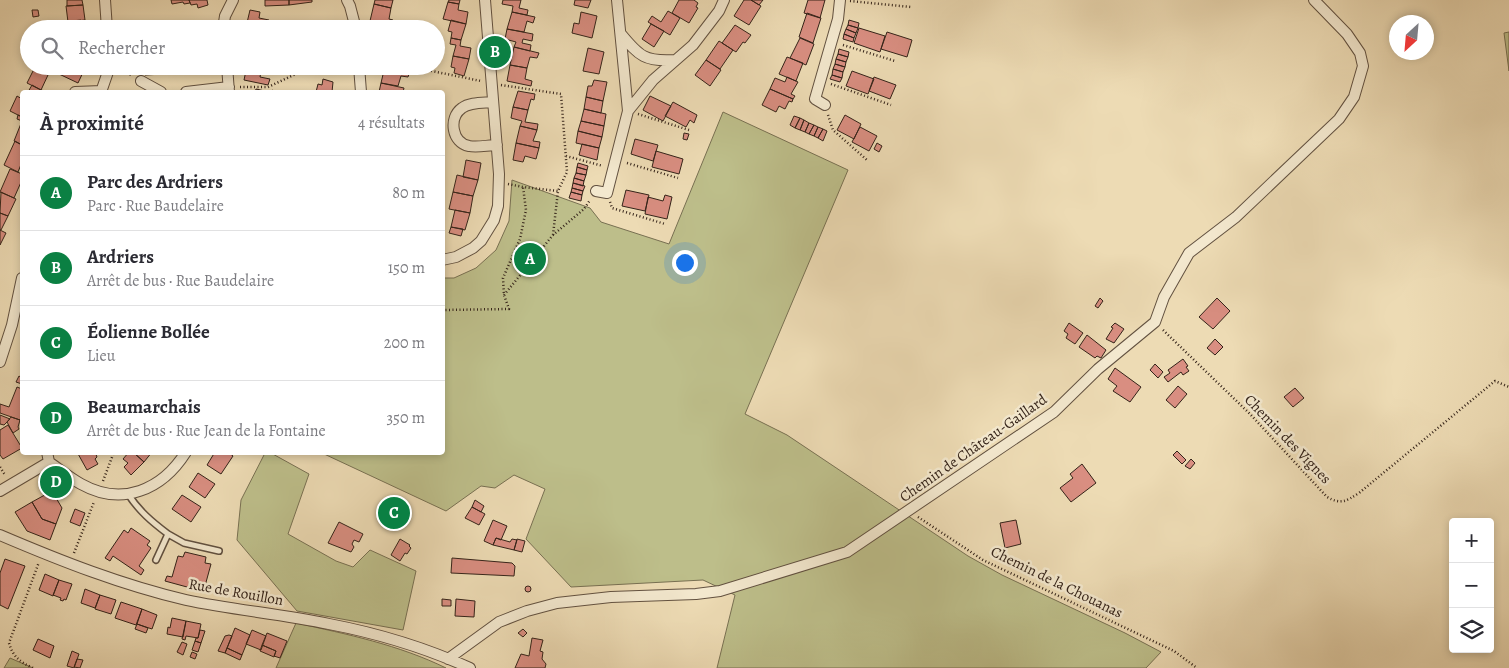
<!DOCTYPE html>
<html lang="fr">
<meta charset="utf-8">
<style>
body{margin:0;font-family:Alegreya,serif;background:#f7f7f7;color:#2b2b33}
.controls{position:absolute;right:15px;bottom:15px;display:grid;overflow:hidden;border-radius:5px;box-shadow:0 2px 8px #0003}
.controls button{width:45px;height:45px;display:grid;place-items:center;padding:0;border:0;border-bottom:1px solid #e1e1e2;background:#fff;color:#2b2b33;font:25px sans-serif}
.compass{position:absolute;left:1389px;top:15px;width:45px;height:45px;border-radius:50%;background:#fff;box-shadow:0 2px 8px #0003;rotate:206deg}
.you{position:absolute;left:684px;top:262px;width:18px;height:18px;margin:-12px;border:4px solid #fff;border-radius:50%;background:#1a73e8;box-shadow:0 0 0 8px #1a73e833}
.badge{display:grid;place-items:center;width:32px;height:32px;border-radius:50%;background:#0b8043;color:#fff;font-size:16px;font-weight:700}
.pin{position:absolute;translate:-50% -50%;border:2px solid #fff;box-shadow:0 1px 5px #0006}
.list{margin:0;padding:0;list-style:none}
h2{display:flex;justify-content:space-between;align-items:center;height:65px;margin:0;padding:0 20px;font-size:21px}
h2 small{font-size:16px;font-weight:400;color:#7c7c81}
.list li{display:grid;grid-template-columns:32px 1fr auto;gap:15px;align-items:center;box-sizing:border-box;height:75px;padding:0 20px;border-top:1px solid #e1e1e2}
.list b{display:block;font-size:19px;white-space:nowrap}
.list p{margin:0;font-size:16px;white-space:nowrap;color:#7c7c81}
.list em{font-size:16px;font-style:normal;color:#7c7c81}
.icon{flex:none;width:28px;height:28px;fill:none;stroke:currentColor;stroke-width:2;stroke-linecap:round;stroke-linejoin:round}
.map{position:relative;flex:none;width:1509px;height:668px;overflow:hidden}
.search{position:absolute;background:#fff;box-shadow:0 2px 8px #0003;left:20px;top:20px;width:425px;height:55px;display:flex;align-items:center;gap:12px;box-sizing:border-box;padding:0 18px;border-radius:28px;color:#7c7c81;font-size:19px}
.panel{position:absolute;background:#fff;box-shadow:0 2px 8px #0003;left:20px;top:90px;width:425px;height:365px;border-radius:5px}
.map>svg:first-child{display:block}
</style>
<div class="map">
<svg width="1509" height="668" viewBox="0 0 1509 668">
<rect width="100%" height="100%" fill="#eddbb4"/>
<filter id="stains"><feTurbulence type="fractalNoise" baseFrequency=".004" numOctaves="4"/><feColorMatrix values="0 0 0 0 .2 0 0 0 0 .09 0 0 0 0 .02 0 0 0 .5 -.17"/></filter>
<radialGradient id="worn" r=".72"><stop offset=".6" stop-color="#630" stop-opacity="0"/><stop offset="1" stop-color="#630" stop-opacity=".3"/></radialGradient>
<!-- green -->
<path fill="#bdbe8a" stroke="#787052" d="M1509,32V71L1504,33Z
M723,112L848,170L745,414L787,435L968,556L1002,575L1125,633L1161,652L1146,668H717L735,595L703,580L571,587L526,539L545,489L514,475L495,488L481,486L446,511L322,453L442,452L443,278H454L476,268L496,250L509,221L512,180L590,208L601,222L669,244Z
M265,453H271L309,474L288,534L336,561L353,567L370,550L416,571L403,630L297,611L237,540L241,500Z
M296,623C347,634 399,645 446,668H276Z
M10,658L33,668H4Z"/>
<!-- building -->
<path fill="#d98e81" stroke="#342319" d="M67,0H82L83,5L67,6Z
M171,0H189L190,3L184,4L183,2L172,4Z
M189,0H207L208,5L198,8L197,4L191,5Z
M265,0H289V5L265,6Z
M289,0H312V2L289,5Z
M375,0H393L391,8L374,4Z
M449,0H460L459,4L448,2Z
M503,0H521L519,8L528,10L527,15L512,12L513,6L502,4Z
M575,0H591L588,8L574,5Z
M679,0H694L698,3L696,7L698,8L689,23L672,13Z
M744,0H751L761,6L749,25L734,16Z
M751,0H763L759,5Z
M808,0H825L820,18L804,13Z
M448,2L459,4L458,10L468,12L466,24L443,19Z
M374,4L391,8L389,19L393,20L392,25L370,21Z
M83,5L85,20L68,22L66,6Z
M32,10H38L39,16L33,17Z
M250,10L260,12L259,18L269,20L267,29L246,27Z
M668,11L680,18L670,35L648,22L652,16L661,22Z
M512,12L535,17L533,23L527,21L524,32L507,29Z
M581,12L597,16L592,38L572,33L574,23L579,24Z
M807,13L821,18L813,43L799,37Z
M81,20L82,29H63L62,22Z
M451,20L466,24L461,40L451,38L452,32L448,31Z
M849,20L859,23L858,28L848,25Z
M381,23L392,25L391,29H379Z
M651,24L664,31L654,47L642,39Z
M735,25L751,35L745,43L743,42L736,52L722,43Z
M848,25L858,28L856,33L846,29Z
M859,28L885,36L880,52L854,43Z
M507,29L533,34L532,41L523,39L522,43L531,45L530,51L514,47L516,42L505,39Z
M846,29L856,33L854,38L844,34Z
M887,32L912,40L907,57L881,49Z
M844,34L854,38L853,42L843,39Z
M451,38L461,40L460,46L471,48L469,59L453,56L456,45L450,44Z
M800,38L814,44L806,65L790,58Z
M719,41L733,50L720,69L706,60Z
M514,47L539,53L537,58L530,57L527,68L510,65Z
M588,48L604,52L599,74L583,71Z
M839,49L849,52L848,57L838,54Z
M838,54L848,57L846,62L836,59Z
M453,56L469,59L464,76L454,73L455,68L451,67Z
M787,57L803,63L796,81L779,74Z
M836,59L846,62L845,67L835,64Z
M706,60L721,70L710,86L695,75Z
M835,64L845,67L843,72L833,69Z
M510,65L527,68L525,79L532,81L531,86L507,81Z
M63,66H86L78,83L59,74Z
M130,66H144L145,70L136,73Z
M144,66H162L163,74L145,75Z
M162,66H179L180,72L163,74Z
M179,66H196L197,72H180Z
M196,66H213V70L197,72Z
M247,66H262L260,77L270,79L268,85L244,80Z
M385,66L410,71L408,77L401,76L398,86L381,83Z
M34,69L48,75L41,90L27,83Z
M833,69L843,72L842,78L832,75Z
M852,71L874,79L868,94L846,86Z
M832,75L842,78L840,82L830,79Z
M787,77L798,82L791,94L795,96L793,99L770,89L775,78L785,82Z
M874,77L896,85L890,99L869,91Z
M323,79L333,82L332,92H316L318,84L322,85Z
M594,80L607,82L603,101L586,97L588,86H592Z
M381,83L404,88L403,92H379Z
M32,85L41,90L48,92H28Z
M256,89L269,92L273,90V92H255Z
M770,89L793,99L792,102L789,101L785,109L779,106L776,112L762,105Z
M518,91L535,94L534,100L531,99L528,110L513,107Z
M17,96L22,99V117L10,111Z
M650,96L671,106L663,121L643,110Z
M586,97L603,101L601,113L584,109Z
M673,102L697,115L694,123L690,120L686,127L665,116Z
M513,107L528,110L525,122L538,124L537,130L520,126L522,121L511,118Z
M584,109L606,114L604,126L581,121Z
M18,115L22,117V145L14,141L22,121L17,119Z
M845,115L861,124L854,139L837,130Z
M794,116L800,118L795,128L790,125Z
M800,118L804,120L800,130L795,128Z
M804,120L809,123L805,132L800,130Z
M581,121L604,126L602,137L578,131Z
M809,123L814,125L809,134L805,132Z
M814,125L818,127L814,136L809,134Z
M520,126L537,130L533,141L540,142L539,148L516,143Z
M818,127L823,129L818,138L814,136Z
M860,127L877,136L869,151L852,142Z
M823,129L827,131L823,141L818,138Z
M578,131L602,137L599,148L576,143Z
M684,133L689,134L687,140L683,139Z
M635,139L658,145L653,161L631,154Z
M15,141L22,145V162L18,172L4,165Z
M516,143L539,148L536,159L525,156L523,162L513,160Z
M877,143L882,146L879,152L874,149Z
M582,144L599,148L597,160L579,155Z
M656,151L683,159L679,174L652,167Z
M466,160L481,163L478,180L463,177Z
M578,163L588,166L587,170L577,167Z
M577,167L587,170L586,175L576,173Z
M10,169L22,174V180L14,198L0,192Z
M576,173L586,175L584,181L574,178Z
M457,175L478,180L473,196L453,192Z
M574,178L584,181L583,186L573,183Z
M573,183L585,186L583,191L572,188Z
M572,188L583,191L582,195L571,192Z
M626,190L649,195L645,211L622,206Z
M1,192L16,199L8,216L0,213Z
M453,192L473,196L470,213L449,209Z
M571,192L582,195L581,201L569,198Z
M665,195L672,197L667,219L645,214L648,197L663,201Z
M455,210L470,213L465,230L451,227Z
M0,213L8,216L1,230H0Z
M451,227L463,229L461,236L449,233Z
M0,230L6,233L0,245Z
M1100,298L1103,301L1098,308L1095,306Z
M1217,298L1230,311L1213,329L1199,317Z
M1069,323L1083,333L1075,344L1066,338L1068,334L1064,331Z
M1115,323L1124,329L1114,343L1106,339L1113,328L1111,327Z
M1087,335L1106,350L1101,358L1097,356L1095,358L1079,347Z
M1215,339L1223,347L1215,355L1207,348Z
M1183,359L1188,366L1186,367L1189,371L1183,375L1181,372L1168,382L1164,377L1170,373L1168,370Z
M1155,364L1163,372L1158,378L1150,370Z
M1115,368L1141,387L1130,402L1113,391L1117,386L1108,379Z
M19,376L22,378V384L16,382Z
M1178,386L1187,394L1175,408L1166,400Z
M17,387L22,389V415L20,420L0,413V404L9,407Z
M1295,388L1304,398L1293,407L1284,397Z
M0,415L10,419L4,425L0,424Z
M11,417L20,420L18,427L19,429L13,433L7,422Z
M8,425L22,448L3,459L0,455V430Z
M1177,451L1186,460L1182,464L1173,455Z
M77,452H95L97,457L95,459L98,464L87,470Z
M129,452H133L144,462L131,475L124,467L128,463L123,459Z
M133,452H152L144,462Z
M215,452H228L233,456L221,474L207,465Z
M1191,459L1195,463L1190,469L1185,466Z
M1082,464L1096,483L1071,502L1060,488L1073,478L1070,474Z
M198,473L215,484L205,498L189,487Z
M52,491L62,508L56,524L42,519L32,502Z
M182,495L201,507L191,522L172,509Z
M475,500L484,506L481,512L472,507Z
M32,502L42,519L56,524L50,540L27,531L15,512Z
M472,507L485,514L479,525L465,518Z
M75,509L85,513L80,526L70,522Z
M493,520L507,526L501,540L496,538L493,545L484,541Z
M1016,520L1021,544L1005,548L1000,523Z
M339,522L363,534L359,542L354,540L352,544L354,547L351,552L328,543Z
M131,528L150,541L147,545L151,548L139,566L144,570L141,575L113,556L110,561L105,558L124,530L128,533Z
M496,538L510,542L512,539L517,540L514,550L493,545Z
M400,539L410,545L409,546L411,548L407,554L405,553L400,561L391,555Z
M517,539L525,541L522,552L514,550Z
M185,552L206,557L205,563L211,564L205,586L199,584L198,590L165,581L167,576L172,577L178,556L183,557Z
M452,558L512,563L515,566L514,576L451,573Z
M5,559L25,566L8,609L0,605V573Z
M45,574L59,580L53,596L39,590Z
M59,580L72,584L66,600L64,599L63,601L60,600L61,598L53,595Z
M525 589a3 3 0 1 1 6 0a3 3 0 1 1-6 0Z
M85,589L100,595L95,608L81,603Z
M100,595L116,600L111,614L95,609Z
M442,599L451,600V606H442Z
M456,599L475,601L474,617L455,616Z
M121,602L142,609L136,625L115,618Z
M142,609L157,615L152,629L137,624Z
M172,618L186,621L183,637L167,634L168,627L170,628Z
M186,621L201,624L198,638L186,636L185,640L182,639Z
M137,624L148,628L146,633L135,629Z
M235,628L250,635L242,655L227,648Z
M523,629L527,633L523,637L518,633Z
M200,630L205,631L201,643L195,641L196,638H198Z
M252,630L266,636L261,650L246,644Z
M267,633L287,641L280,658L274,656L276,651L262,645Z
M229,635L232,636L225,653L218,651L225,636Z
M532,638L543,640L540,651L543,652L542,659L546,664L545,668H515L521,654L529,656Z
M38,639L54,646L50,658L33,650Z
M195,641L201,643L198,652L192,650Z
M182,642L187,644L183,655L177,652Z
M262,645L276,651L274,657L260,651Z
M227,648L242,655L240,660L225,653Z
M72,651L79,654L74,668L67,666Z
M192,652L197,654L195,659L190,657Z
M77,659L83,660L80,668L74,667Z"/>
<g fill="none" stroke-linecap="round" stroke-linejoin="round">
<defs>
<path id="lane" d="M128,494C139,511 152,522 168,534L156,560
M168,534L184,543L219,551"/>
<path id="street" d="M105,0L107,29
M347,0L350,6L356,29
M223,29L225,16L233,0
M621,34C639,56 645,62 675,60
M227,66L229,92
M359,66L361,92
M141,81L161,92
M75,92L102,91
M101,92L110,66
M186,92L229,87
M493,102C483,103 470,102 462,108C448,118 452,143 469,146C477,148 488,145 497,145
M825,105L815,99L838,19L840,0
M628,111L653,80L693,45L719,11L724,0
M596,191L607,193L628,111L617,0
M442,260L456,257L473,248L481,241L494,220L498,206L499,174L485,0
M0,362L12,325L22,278
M47,452L49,462C59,469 70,478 81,484C122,507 162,490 186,452
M0,491L49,462
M0,535C61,561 122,585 186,600C233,610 282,614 329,624C376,633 426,648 470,668
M448,659L499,622L527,611L557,603L611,597L696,594L720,591L847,552L1054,412L1098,369L1155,322L1164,297L1189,253L1236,217L1339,119L1354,97L1363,66L1360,53L1347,34L1314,0"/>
</defs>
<!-- lane casing -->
<use href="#lane" stroke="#625140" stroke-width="8"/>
<!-- street casing -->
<use href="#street" stroke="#625140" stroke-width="12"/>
<!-- path -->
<path stroke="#342319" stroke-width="2.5" stroke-dasharray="1 2.5" stroke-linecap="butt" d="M850,1L911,7
M843,45L895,61
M407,66L481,81
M121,69L131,75
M831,84L891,105
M501,85L561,94L567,172L558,191L553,235
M240,87H268L313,66
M638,114L689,130
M828,115L833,130L867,160
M566,156L603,166
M627,163L678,178
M508,184L523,187L558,191
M610,202L612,208L665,224
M504,295L553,235L584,209L590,200
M442,310L509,309L504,295L503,278L520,239L526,210L523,187
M1163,330L1250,414L1327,497C1342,505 1346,501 1359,493L1495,381L1509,387
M0,467L5,475
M103,481L114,452
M918,517L983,560L1174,651L1197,668
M74,553L94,502
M33,668C20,662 13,657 9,643L39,562"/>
<!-- lane -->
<use href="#lane" stroke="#f3e8ce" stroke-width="5"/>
<!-- street -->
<use href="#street" stroke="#f3e8ce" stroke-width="10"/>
</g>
<g text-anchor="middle" stroke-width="5" stroke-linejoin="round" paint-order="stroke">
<!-- street labels -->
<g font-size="15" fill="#342319" stroke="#f3e8ce">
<text transform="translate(1288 439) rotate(46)" y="5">Chemin des Vignes</text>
<text transform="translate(973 448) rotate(-35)" y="5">Chemin de Château-Gaillard</text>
<text transform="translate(1057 582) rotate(26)" y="5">Chemin de la Chouanas</text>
<text transform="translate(236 592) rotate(10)" y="5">Rue de Rouillon</text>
</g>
</g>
<rect width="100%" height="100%" filter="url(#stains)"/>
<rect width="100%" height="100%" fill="url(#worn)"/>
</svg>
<div class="controls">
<button>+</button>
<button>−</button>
<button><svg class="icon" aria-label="layers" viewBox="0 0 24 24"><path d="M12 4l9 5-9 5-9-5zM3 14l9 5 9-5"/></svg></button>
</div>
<svg class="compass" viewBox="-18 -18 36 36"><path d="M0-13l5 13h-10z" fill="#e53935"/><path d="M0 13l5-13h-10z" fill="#7c7c81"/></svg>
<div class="you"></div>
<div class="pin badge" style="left:530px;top:259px">A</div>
<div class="pin badge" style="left:495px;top:52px">B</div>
<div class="pin badge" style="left:394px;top:513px">C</div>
<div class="pin badge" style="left:56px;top:482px">D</div>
<div class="search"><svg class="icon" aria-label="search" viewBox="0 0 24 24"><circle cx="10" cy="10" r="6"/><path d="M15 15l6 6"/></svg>Rechercher</div>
<section class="panel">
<h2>À proximité<small>4 résultats</small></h2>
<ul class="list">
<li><span class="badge">A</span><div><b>Parc des Ardriers</b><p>Parc · Rue Baudelaire</p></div><em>80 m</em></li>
<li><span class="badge">B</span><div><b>Ardriers</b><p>Arrêt de bus · Rue Baudelaire</p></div><em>150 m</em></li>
<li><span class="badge">C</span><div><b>Éolienne Bollée</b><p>Lieu</p></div><em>200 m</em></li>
<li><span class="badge">D</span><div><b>Beaumarchais</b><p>Arrêt de bus · Rue Jean de la Fontaine</p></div><em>350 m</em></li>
</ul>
</section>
</div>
